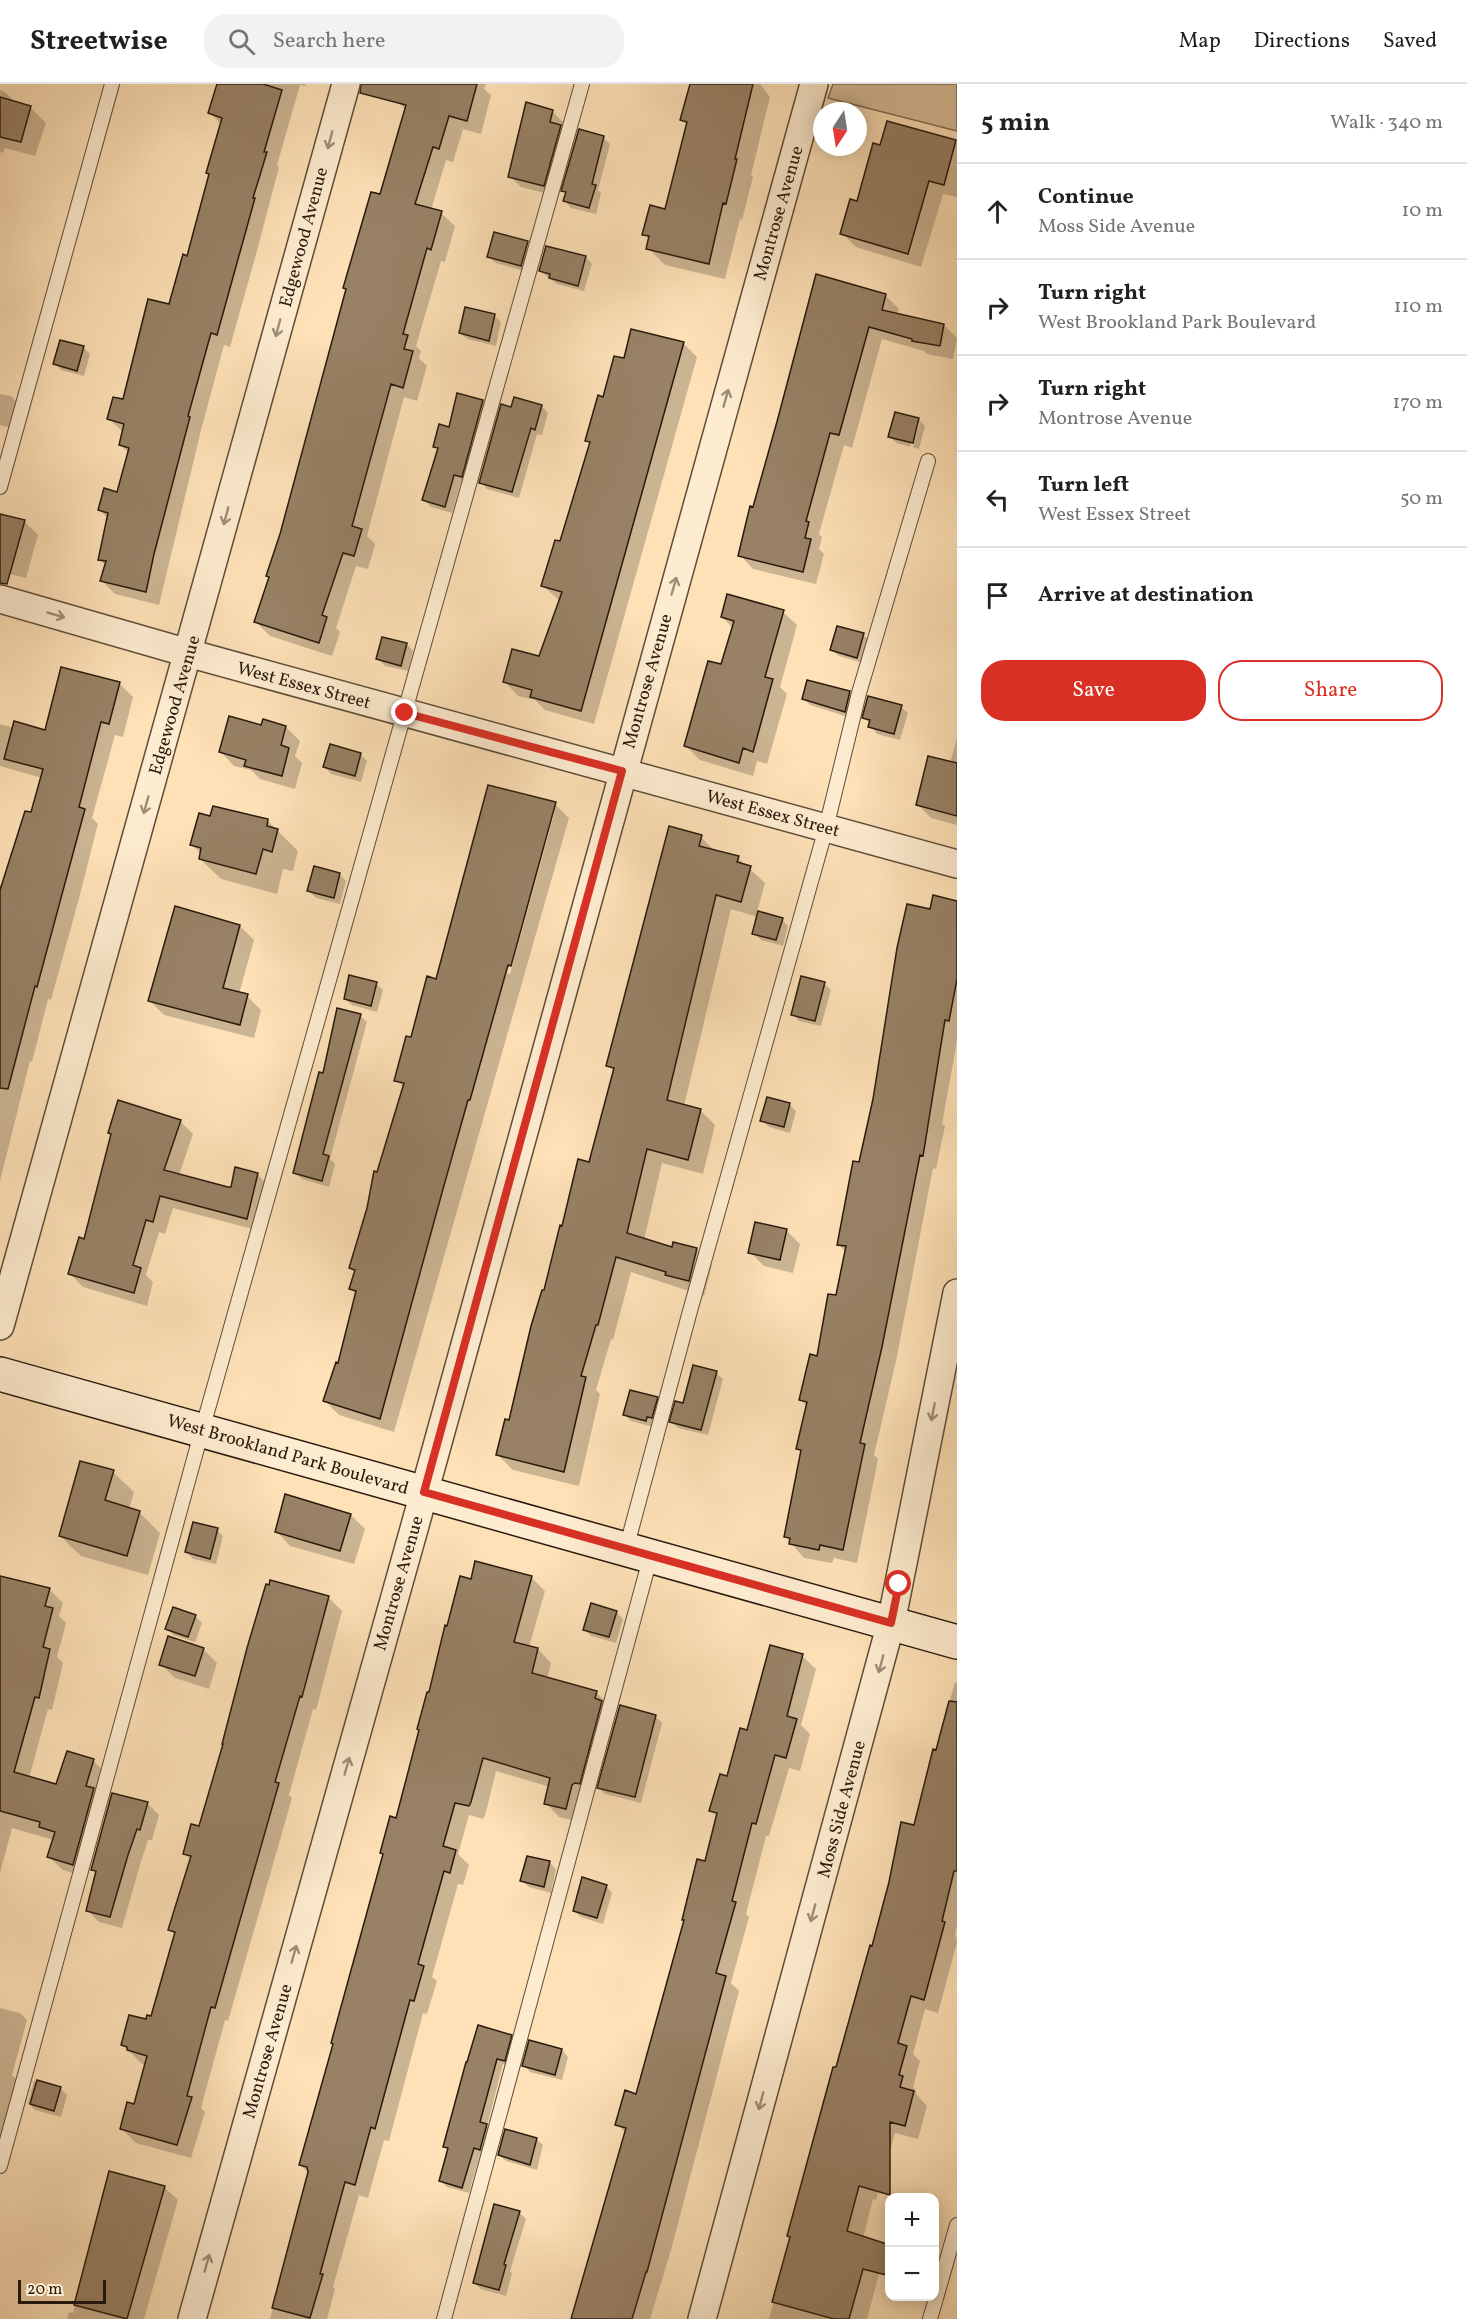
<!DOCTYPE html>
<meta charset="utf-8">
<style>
body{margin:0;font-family:Vollkorn,serif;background:#f2f2f2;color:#202124}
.controls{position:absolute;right:18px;bottom:18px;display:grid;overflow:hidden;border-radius:12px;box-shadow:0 3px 15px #0003}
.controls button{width:54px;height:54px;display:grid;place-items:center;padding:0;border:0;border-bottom:2px solid #e0e0e0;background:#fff;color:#202124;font:30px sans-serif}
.compass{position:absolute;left:813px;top:18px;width:54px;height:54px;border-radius:50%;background:#fff;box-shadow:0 3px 15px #0003;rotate:192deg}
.scale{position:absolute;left:18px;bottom:15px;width:88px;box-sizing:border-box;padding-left:6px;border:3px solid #291a0d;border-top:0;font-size:16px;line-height:21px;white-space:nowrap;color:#291a0d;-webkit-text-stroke:4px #feecd0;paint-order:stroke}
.stop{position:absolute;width:18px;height:18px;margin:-14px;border:4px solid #d93025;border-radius:50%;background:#fff}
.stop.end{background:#d93025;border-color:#fff;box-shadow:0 2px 6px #0008}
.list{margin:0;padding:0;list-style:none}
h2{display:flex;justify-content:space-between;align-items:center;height:78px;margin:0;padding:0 24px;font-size:26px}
h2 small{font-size:20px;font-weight:400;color:#757577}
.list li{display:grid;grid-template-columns:39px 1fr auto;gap:18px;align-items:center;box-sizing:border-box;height:96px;padding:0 24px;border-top:2px solid #e0e0e0}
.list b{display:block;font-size:22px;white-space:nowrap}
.list p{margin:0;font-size:20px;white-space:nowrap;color:#757577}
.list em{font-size:20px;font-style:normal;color:#757577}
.actions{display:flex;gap:12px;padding:18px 24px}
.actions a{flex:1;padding:14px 0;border:2px solid #d93025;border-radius:24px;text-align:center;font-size:21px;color:#d93025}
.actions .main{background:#d93025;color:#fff}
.icon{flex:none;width:33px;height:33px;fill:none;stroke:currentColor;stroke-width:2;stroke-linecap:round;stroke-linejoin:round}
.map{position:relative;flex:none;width:957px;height:2235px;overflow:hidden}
header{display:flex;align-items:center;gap:36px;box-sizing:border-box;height:84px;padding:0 30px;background:#fff;border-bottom:2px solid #e0e0e0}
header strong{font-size:28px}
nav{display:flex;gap:33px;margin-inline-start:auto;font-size:21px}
.search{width:420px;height:54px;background:#f2f2f2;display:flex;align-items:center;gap:15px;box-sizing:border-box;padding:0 21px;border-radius:24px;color:#757577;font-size:22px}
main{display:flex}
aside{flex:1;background:#fff}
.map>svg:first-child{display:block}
</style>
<header>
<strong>Streetwise</strong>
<div class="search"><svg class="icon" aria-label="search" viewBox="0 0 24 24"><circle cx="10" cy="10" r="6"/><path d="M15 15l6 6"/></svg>Search here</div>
<nav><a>Map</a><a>Directions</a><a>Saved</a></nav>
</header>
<main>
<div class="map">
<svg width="957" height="2235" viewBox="0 0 957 2235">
<rect width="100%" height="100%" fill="#fee1b7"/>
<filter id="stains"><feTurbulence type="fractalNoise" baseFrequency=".00333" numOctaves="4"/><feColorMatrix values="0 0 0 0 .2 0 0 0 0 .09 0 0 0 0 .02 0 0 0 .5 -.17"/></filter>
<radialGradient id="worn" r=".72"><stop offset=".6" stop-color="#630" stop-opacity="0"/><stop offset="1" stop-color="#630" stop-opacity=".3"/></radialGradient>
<!-- green -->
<path fill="#dabf9a" stroke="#826c54" stroke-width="1.5" d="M833,0H957V47L828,14Z"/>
<!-- shadow -->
<path fill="#0003" fill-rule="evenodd" d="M221,0H306L305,2L300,1L277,81L279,83L258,163L230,263L224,261L201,346L159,521L115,510L102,497L106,482L99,475L109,435L99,426L118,409L129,369L120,361L123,348L109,335L124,317L170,222L188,174L222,41L210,29Z
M403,0H486L484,5L491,11L481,50L463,45L453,78L446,76L431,126L441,129L455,142L445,178L441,177L416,262L421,267L419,274L427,282L417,317L404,313L367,452L375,460L368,485L356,482L336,544L340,548L332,572L270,552L256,538L270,494L268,492L281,450L347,206L345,204L381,112L406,26L398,18Z
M691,0H760L770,13L751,91L753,93L742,136L740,135L725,195L665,181L648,164L650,156L644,150L666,127L688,42L682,36Z
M0,6L5,8L16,19L31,24L46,39L35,72L5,64L3,69L0,68Z
M552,27L563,38L562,44L571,53L555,112L521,103L510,92Z
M603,53L610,60L598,106L601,109L596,130L571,124L565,117L567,110L563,107Z
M955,57L957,59V113L943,110L921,183L856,163L842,149L858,119L881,63Z
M527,159L534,165L528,188L496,179L489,173Z
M547,164L586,173L592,180L584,207L557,200L540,187Z
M886,212L899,225L897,231L944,241L957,254L953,275L927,270L924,267L882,255L852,364L844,361L819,450L822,453L819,465L824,470L816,500L753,485L740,471L754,425Z
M466,225L495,232L501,238L496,262L467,255L460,249Z
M683,259L697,273L594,640L545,626L535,616L518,612L505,598L540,574L560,517L543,502L561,459L591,360L587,357L604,315L625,276Z
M83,263L90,270L84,292L61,286L55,279Z
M0,310L11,312L17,318L12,344L0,341Z
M458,311L483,317L489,324L468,399L461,397L452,429L431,423L424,416L439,366L435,362L450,345Z
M515,315L542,322L548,329L542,351L537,350L519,414L487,405L481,398Z
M896,330L919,336L925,342L919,365L913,363L920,338H917L910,363L897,359L890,353Z
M24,437L38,451L26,494L6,489L0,483V447Z
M783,528L797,541L780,603L787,610L767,680L757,677L753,692L700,676L686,662L722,582L733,544L722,533Z
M863,551L870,557L863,579L839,572L832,566Z
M407,560L413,567L408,587L385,582L378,575Z
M119,599L133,613L123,653L115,651L92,734L98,740L78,818L51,916L48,915L32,978L30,977L0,1097V801L3,802L33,730L42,694L0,682V640L14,644L47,647Z
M849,609L856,615L851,634L810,621L803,614Z
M901,623L908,629L900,656L877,650L864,633Z
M262,643H286L300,657L295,672L302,679L295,705L260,695L251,686L234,682L221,668Z
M957,654V741L931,734L917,720L950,679Z
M360,670L367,677L361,698L331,690L325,683Z
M555,720L569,734L394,1348L339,1331L325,1317L340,1281L357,1211L350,1204L355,1189L350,1184L404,1004L396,996L437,897ZM552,727H555L510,890L507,889Z
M211,734L268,737L298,767L293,787L283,785L277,810L221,795L200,775L201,770L192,760Z
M701,753L716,768L738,774L765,799L757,828L782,835L788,842L783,862L761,856L754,850L758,833L731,825L684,1022L700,1026L715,1041L703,1090L662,1079L644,1156L673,1165L674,1160L697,1166L712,1181L704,1212L631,1188L613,1256L611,1255L596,1306L600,1310L579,1402L513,1386L497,1370L510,1338L563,1144L590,1080L615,988L608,981Z
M340,791L346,797L340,820L316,814L309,807Z
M957,818V957L942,1040L945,1042L936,1085L933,1084L896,1277L874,1371L878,1375L857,1479L834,1474L832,1479L804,1474L785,1452L802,1369L797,1364L807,1322L801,1316L819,1274L837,1213L846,1168L838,1160L931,827Z
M176,824L240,842L254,856L239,910L247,912L261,926L254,954L164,931L150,917Z
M376,900L383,906L377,928L352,921L345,915Z
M824,900L831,906L821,942L799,937L793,930Z
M360,932L367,938L330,1075L335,1080L329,1103L302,1095L295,1089L324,991Z
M789,1020L796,1027L790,1049L769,1043L762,1036Z
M180,1037L193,1050L179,1091L232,1104L236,1085L258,1091L271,1104L260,1147L173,1124L165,1150L159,1148L146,1191L153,1198L147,1222L83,1203L70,1190L85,1156L112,1052L109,1049Z
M786,1146L800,1160L793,1189L764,1182L750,1168Z
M716,1289L723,1295L708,1351L678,1344L671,1338Z
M657,1314L663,1321L653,1343L631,1337L625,1331Z
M113,1388L134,1408L129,1425L139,1428L160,1449L148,1491L81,1472L60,1452Z
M351,1431L365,1445L354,1480L290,1462L277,1448Z
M217,1446L223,1452L216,1480L193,1475L187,1468Z
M0,1493L49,1505L63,1519L59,1532L66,1539L57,1573L63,1579L52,1626L48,1625L29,1694L57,1702L93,1677L107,1690L100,1712L107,1719L87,1793L63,1786L49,1773L54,1756L12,1744L0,1789Z
M531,1493L545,1507L529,1563L538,1565L551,1579L547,1595L596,1608L610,1622L609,1625L615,1632L593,1712L589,1711L580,1738L559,1733L546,1719L550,1703L496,1687L485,1732L483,1735L469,1731L458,1770L469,1781L463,1801L458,1800L432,1893L437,1897L427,1930L423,1929L389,2057L384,2056L368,2114L359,2111L333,2203L335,2205L327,2235H270L309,2089L300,2081L397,1736L448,1544L472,1497Z
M328,1513L342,1527L316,1626L313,1625L289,1711L292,1714L228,1937L225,1936L201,2024L205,2028L191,2074L136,2059L122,2045L135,2022L146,1981L142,1980L123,1961L152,1934L175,1851L170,1846L191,1776L185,1769Z
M616,1528L623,1535L616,1559L591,1552L585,1546Z
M195,1532L202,1539L195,1558L173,1551L167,1544Z
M203,1565L217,1579L209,1605L175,1594L161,1580Z
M802,1572L816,1585L801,1641L810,1650L800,1687L789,1684L769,1752H766L746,1830L749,1833L731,1899L739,1907L671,2166L650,2235H572L626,2049L617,2040L637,2011L706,1779L718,1733L711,1726L728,1694L748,1648Z
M955,1598L957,1599V1842L955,1850L957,1858L938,1929L925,1925L913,1970L920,1977L913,2003L916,2007V2010L927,2022L918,2055L895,2049L876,2116L873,2115L862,2158L882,2179L867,2235H769L834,1984L837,1985L873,1863L915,1743Z
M655,1632L662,1639L641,1719L605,1710L599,1704Z
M147,1719L159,1731L152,1756H148L139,1784L122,1844L99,1838L87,1826L97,1790L92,1785Z
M528,1773L550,1779L556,1785L551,1809L529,1803L522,1797Z
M606,1802L612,1809L603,1840L581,1833L574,1827Z
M0,1924L20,1929L27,1936L12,1991L28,2005L22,2027L17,2026L0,2087Z
M511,1952L517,1959L511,1983L503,1980L487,2042L493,2048L487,2072L480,2070L469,2109L447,2103L440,2096L449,2067L445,2063L467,1979Z
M562,1966L568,1973L562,1996L530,1988L524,1981Z
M34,1997L60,2004L67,2011L61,2033L35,2026L28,2019Z
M536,2055L543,2061L537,2086L506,2077L499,2071Z
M110,2089L164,2103L178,2116L144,2235H67L69,2228L73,2229Z
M519,2128L526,2135L510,2187L512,2189L506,2212L481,2205L474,2199Z"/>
<!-- building -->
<path fill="#988165" stroke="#291a0d" stroke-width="1.5" d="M217,0H263L282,6L264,68H267L253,114H255L217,251L211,249L188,332L190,333L154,470L146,508L100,497L106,477L98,476L108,429L98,426L104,404L117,408L129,364L119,361L124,340L107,335L113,313L123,315L148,215L169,220L183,170L187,172L209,90L206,89L222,34L208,29Z
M361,0H477L467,37L449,32L439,65L433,63L415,120L442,127L431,166L427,164L403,250L408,251L404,265L413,267L403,304L391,300L352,442L362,445L354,472L343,469L322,531L327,533L319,559L254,538L269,493L266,492L280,450L346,205L343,204L371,108L380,110L406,21L360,9Z
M690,0H753L735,75H737L726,120L723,119L709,180L646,165L649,152L642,151L650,121L665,125L687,38L680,36Z
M0,13L31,22L21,58L0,53Z
M526,18L553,26L550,38L561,41L544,102L508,93Z
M887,37L956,56L944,101L929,97L908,170L840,150L850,115L857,117L873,59L880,61Z
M579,45L604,52L592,100L596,101L589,124L563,117L566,108L561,107Z
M494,148L528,157L521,182L487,173Z
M546,162L586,172L578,202L549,194L550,190L539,187Z
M816,190L886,210L882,226L944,240L940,262L912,257V255L869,243L839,351L830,349L806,437L809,438L805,454L811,455L803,488L738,472L750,422L753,423L778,334Z
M465,223L495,230L489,257L459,249Z
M631,245L684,258L581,627L530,613L532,606L503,598L512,565L539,572L562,508L541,502L555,456L560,457L590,358L585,357L598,311L603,313L614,272L624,274Z
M60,256L84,262L77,287L53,280Z
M457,309L483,316L462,393L454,391L445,423L422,416L438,364L433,363L439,340L449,343Z
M514,313L542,321L535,346L531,344L512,408L479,399L501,320L511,323Z
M895,328L919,334L913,359L888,353Z
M0,430L25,436L7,500L0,499Z
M727,510L784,526L765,593L773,595L753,668L743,664L739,679L684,662L708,577L721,580L734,537L721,533Z
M837,542L864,549L857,574L830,566Z
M382,553L407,559L401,582L376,575Z
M61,583L120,598L109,640L101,638L79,723L85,725L37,903L35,902L8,1005L0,1004V806L25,727L31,728L43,685L4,675L14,637L45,646Z
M807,596L850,607L845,628L802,615Z
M868,612L902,621L894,650L868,643L870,636L862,634Z
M229,632L261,641L263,635L286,642L281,661L289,664L282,692L244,682L246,676L219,668Z
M330,660L361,669L355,692L323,683Z
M928,672L957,679V732L916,721Z
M488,701L556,718L511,882L508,881L470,1016H468L443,1105L380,1335L323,1317L336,1278L338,1279L356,1207L349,1205L355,1186L349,1184L367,1124L374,1087L377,1088L404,999L394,997L406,952L411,953L427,892L436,895Z
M213,722L268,735L267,742L278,745L272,768L263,765L256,790L199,775L201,764L190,761L199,729L210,732Z
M669,742L702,751L699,762L739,772L737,778L751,782L741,818L716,811L667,1016L701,1025L688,1076L647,1065L627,1149L672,1163L673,1158L697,1164L689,1197L665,1191L666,1188L616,1173L598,1241H596L581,1292L586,1293L564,1388L496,1371L505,1335L509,1336L531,1242L542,1206H544L560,1141L562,1142L578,1075L589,1078L614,984L606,982Z
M314,782L340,789L334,814L307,807Z
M933,811L957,817V895L949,937L945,936L923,1072L920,1071L882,1263L860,1359L865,1360L843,1466L820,1461L819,1466L789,1460L790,1454L784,1453L801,1366L796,1365L807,1318L799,1316L810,1270L817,1272L828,1210L836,1211L846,1162L837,1161L853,1077L859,1078L873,1015L897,864L907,820L930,825Z
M175,822L240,841L223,904L248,910L240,941L148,917Z
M758,827L783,834L776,856L752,850Z
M349,891L377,898L371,922L344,915Z
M801,892L825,898L815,937L791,931Z
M337,924L361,930L323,1070L329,1072L322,1097L293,1089L319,988L323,989Z
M767,1013L790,1019L784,1043L760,1037Z
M118,1016L181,1036L164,1086L228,1103H231L235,1083L258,1089L247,1135L160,1112L153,1138L146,1136L133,1181L141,1184L134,1209L68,1190L79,1153L84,1155L111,1050L108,1049Z
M755,1138L787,1145L780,1176L748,1169Z
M693,1281L717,1287L701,1346L669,1338L675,1317L683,1319Z
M630,1306L658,1313L652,1334L647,1333L646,1337L623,1331Z
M80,1377L114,1386L105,1416L140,1427L127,1472L59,1452Z
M285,1410L351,1430L340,1467L275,1448Z
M193,1438L218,1444L210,1475L185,1468Z
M475,1477L532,1492L514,1558L538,1564L532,1589L597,1607L595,1614L602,1617L580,1700L575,1699L572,1701L566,1725L544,1720L550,1694L483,1674L471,1718L469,1722L455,1719L443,1762L456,1766L450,1789L444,1787L418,1880L424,1882L414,1917L410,1916L375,2045L371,2043L355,2101L345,2098L320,2190H323L310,2234L272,2224L308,2088L307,2083L299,2081L333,1960L331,1959L383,1770L380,1769L390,1732L396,1734L419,1646L417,1645L427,1608H429L445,1541L447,1542L460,1492L471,1495Z
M0,1492L50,1504L45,1522L53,1524L43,1563L50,1565L39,1614L35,1613L14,1688L56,1700L67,1667L94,1675L86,1702L94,1704L73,1781L47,1773L55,1748L39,1743L40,1738L0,1727Z
M270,1496L329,1512L302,1613L300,1612L275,1698L279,1699L215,1924L211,1923L187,2012L192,2013L177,2061L120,2045L127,2018L134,2020L147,1972L127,1966V1963L121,1961L129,1931L146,1935L147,1931L151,1932L175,1848L168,1846L191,1772L183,1770L191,1740L199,1742L223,1660H222L247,1564L266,1500L269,1501Z
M591,1519L617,1527L609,1553L583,1546Z
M173,1523L196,1531L188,1553L165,1545Z
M168,1552L204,1564L195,1592L159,1581Z
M770,1561L803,1570L787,1632L797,1635L786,1674L775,1671L756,1740L752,1739L732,1817L736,1818L716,1889L726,1892L647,2188H646L632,2235H571L626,2044L615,2041L625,2006L636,2010L684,1836H682L697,1775L705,1777L717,1729L709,1727L720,1690L727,1692L740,1644L747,1646Z
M949,1617L957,1618V1787H954L942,1837L945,1838L924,1916L911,1912L898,1959L907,1962L899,1991L903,1992L900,2003L914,2007L905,2042L890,2038V2111L859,2102L847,2147L890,2161V2192L863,2185L849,2235H834L772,2218L790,2153L787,2152L833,1983H836L870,1861L872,1862L889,1798L901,1738L914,1741L933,1665L936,1666Z
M620,1621L656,1631L635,1713L597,1704Z
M112,1709L148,1718L140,1746L137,1745L128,1771L110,1833L86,1827L96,1787L91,1786Z
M527,1772L550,1777L544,1803L520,1797Z
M582,1793L607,1801L597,1834L573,1827Z
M478,1941L512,1951L505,1977L497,1975L480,2038L487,2040L480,2066L474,2064L462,2104L439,2097L448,2064L443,2063L466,1978H467Z
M529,1956L562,1965L555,1991L522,1982Z
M37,1996L61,2003L54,2027L30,2020Z
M505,2045L537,2054L530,2081L498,2071Z
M109,2087L165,2102L127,2235L74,2221Z
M494,2120L520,2127L504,2180L506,2181L499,2206L473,2199Z"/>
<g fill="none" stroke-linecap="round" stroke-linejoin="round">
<defs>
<path id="lane" d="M0,403L112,0
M626,1465L690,1227L826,744L859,609L928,377
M0,2082L202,1346L582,0
M444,2235L651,1471
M930,2235L957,2141"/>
<path id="street" d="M0,515L188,569L957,780
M0,1242L346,0
M192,2235L414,1445L814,0
M702,2235L891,1539L957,1209"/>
<path id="secondary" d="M0,1290L957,1558"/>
</defs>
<!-- lane casing -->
<use href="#lane" stroke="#5e4c38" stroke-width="16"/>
<!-- street casing -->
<use href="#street" stroke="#5e4c38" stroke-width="30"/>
<!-- secondary casing -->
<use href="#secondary" stroke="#291a0d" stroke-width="36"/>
<!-- lane -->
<use href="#lane" stroke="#feecd0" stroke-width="14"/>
<!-- street -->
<use href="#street" stroke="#feecd0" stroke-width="27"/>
<!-- secondary -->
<use href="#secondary" stroke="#feecd0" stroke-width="33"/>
</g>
<!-- one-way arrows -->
<defs><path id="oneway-shaft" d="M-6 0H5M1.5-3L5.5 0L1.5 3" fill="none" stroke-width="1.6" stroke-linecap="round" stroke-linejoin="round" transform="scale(1.5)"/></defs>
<g stroke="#9e8e78">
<use href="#oneway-shaft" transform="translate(330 56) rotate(105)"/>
<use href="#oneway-shaft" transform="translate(278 244) rotate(105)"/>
<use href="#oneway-shaft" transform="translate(726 314) rotate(-74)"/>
<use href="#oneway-shaft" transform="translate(226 432) rotate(105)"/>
<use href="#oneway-shaft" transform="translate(674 502) rotate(-74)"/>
<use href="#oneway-shaft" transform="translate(56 531) rotate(16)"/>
<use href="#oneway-shaft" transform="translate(146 721) rotate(106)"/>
<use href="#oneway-shaft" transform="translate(933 1328) rotate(101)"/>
<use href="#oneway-shaft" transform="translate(881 1580) rotate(105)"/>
<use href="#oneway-shaft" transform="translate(347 1682) rotate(-74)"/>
<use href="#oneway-shaft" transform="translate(813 1829) rotate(105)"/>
<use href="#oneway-shaft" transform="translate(294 1870) rotate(-74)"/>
<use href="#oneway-shaft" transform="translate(761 2017) rotate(105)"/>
<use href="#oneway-shaft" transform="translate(207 2179) rotate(-74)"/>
</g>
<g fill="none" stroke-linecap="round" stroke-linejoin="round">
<!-- route -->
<path stroke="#d93025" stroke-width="8" d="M405,629L622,687L424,1408L891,1539L899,1500"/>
</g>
<g text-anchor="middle" stroke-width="4.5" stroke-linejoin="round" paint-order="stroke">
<!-- street labels -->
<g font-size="18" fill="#291a0d" stroke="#feecd0">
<text transform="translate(778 129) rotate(-74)" y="6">Montrose Avenue</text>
<text transform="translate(303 153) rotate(-75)" y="6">Edgewood Avenue</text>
<text transform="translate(647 597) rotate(-74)" y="6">Montrose Avenue</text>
<text transform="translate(304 601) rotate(15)" y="6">West Essex Street</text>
<text transform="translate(174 621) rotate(-74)" y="6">Edgewood Avenue</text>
<text transform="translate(773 729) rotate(15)" y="6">West Essex Street</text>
<text transform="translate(288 1370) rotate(16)" y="6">West Brookland Park Boulevard</text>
<text transform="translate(398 1499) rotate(-74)" y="6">Montrose Avenue</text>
<text transform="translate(841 1725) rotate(-75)" y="6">Moss Side Avenue</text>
<text transform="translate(267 1967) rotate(-74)" y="6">Montrose Avenue</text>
</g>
</g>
<rect width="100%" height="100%" filter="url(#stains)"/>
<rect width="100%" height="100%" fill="url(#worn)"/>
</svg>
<div class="controls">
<button>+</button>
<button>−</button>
</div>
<svg class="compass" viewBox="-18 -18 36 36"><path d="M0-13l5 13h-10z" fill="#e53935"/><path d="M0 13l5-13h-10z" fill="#757577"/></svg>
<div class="scale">20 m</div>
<div class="stop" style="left:899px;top:1500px"></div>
<div class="stop end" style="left:405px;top:629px"></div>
</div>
<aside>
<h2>5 min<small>Walk · 340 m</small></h2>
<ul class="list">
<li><svg class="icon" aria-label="ahead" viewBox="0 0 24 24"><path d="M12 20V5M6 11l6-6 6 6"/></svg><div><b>Continue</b><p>Moss Side Avenue</p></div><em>10 m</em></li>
<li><svg class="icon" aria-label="right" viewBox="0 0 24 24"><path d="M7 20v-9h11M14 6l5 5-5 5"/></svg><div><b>Turn right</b><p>West Brookland Park Boulevard</p></div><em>110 m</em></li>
<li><svg class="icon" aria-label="right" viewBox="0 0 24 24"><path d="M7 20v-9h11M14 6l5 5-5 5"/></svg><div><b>Turn right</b><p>Montrose Avenue</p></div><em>170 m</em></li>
<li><svg class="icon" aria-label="left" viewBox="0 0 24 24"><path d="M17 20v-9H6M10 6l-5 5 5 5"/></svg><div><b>Turn left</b><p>West Essex Street</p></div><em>50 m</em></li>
<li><svg class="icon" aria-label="arrive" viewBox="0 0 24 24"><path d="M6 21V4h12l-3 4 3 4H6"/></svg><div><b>Arrive at destination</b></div></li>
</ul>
<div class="actions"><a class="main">Save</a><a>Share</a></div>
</aside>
</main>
